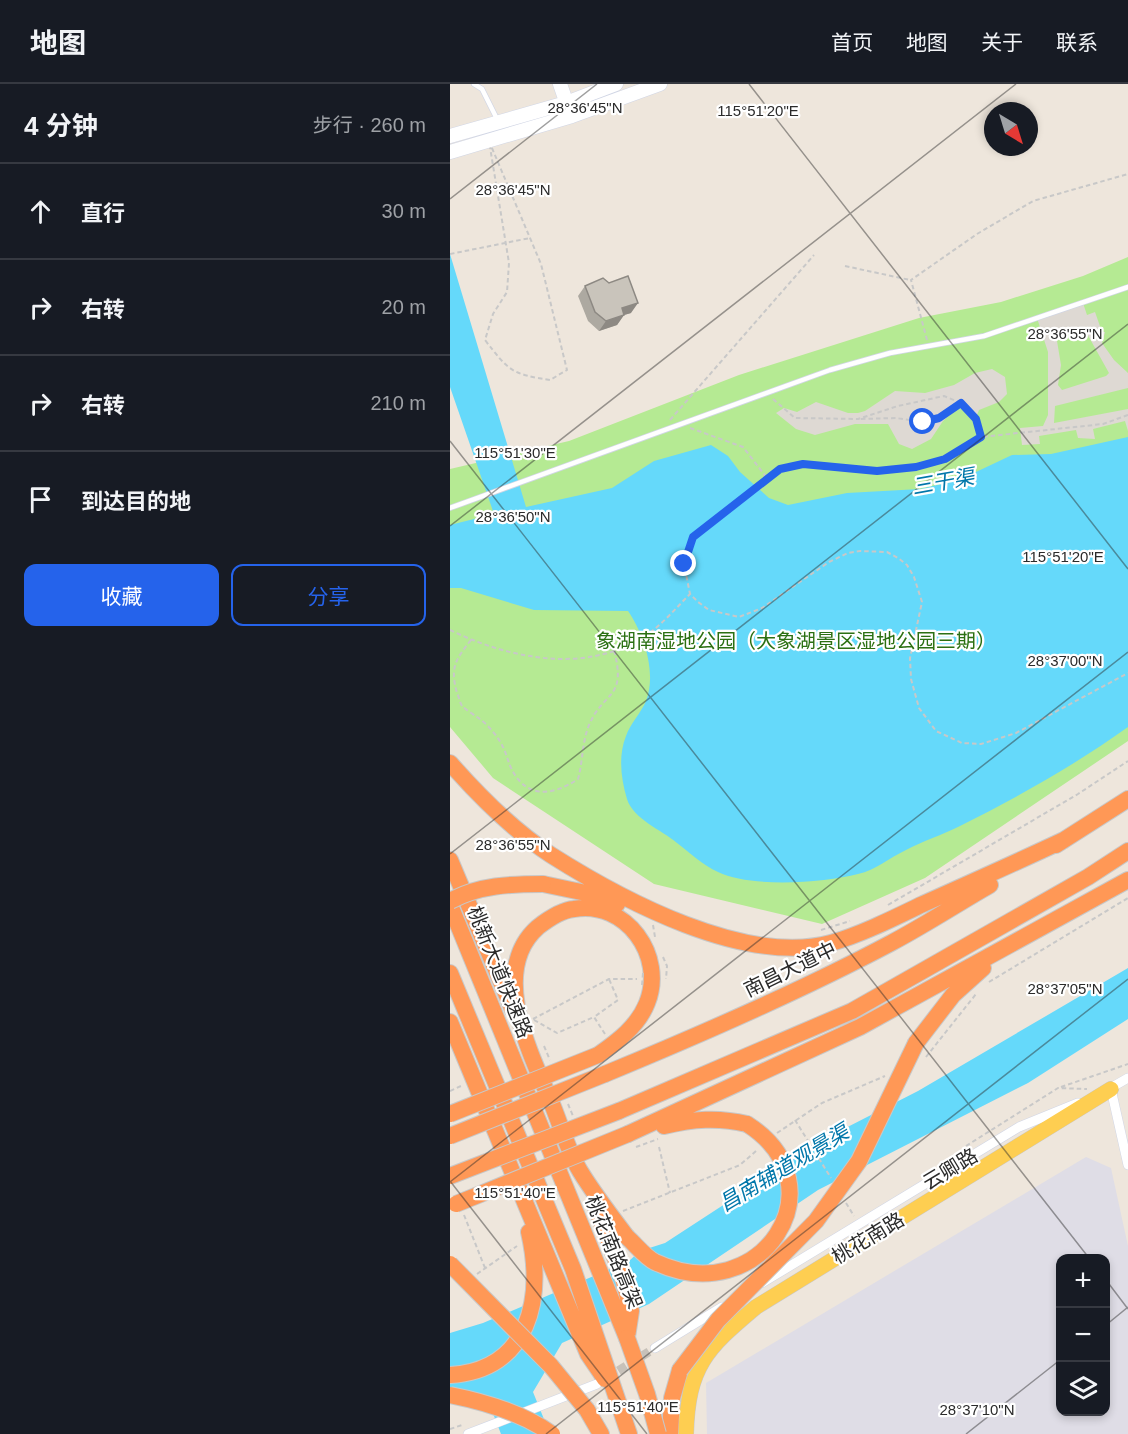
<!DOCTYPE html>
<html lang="zh">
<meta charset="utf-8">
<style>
body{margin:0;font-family:Arial,"Noto Sans SC",sans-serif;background:#20242c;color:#f1f3f6}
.controls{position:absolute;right:18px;bottom:18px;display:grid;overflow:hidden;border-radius:12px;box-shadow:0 3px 9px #0003}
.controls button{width:54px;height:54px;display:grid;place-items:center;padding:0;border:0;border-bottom:2px solid #363941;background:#171b24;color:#f1f3f6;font:30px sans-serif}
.compass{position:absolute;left:534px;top:18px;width:54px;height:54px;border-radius:50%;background:#171b24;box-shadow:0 3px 9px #0003;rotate:142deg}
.stop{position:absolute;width:18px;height:18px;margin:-14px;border:4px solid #2563eb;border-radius:50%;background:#fff}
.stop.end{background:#2563eb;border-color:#fff;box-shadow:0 2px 6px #0008}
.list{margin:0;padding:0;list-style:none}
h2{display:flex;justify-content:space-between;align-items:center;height:78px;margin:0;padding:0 24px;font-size:26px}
h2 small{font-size:20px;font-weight:400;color:#9ea1a6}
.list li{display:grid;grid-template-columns:39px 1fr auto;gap:18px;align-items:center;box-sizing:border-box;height:96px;padding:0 24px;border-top:2px solid #363941}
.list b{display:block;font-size:22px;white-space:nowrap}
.list em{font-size:20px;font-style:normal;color:#9ea1a6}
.actions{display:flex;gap:12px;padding:18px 24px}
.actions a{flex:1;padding:14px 0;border:2px solid #2563eb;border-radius:12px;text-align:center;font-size:21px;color:#2563eb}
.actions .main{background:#2563eb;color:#fff}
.icon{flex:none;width:33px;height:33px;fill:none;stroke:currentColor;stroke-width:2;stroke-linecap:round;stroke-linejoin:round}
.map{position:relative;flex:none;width:678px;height:1350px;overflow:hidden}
header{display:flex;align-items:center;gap:36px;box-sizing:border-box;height:84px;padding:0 30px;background:#171b24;border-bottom:2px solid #363941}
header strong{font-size:28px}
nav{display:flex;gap:33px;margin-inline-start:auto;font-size:21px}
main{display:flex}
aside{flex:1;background:#171b24}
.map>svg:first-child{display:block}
</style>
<header>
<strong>地图</strong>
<nav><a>首页</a><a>地图</a><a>关于</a><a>联系</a></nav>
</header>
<main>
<aside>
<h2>4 分钟<small>步行 · 260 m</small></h2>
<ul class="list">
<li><svg class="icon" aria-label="ahead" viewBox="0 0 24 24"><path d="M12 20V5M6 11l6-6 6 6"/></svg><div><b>直行</b></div><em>30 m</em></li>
<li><svg class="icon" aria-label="right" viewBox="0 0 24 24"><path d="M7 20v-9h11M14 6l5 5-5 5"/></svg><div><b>右转</b></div><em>20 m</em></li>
<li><svg class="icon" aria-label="right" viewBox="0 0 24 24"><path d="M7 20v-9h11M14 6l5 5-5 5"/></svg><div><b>右转</b></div><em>210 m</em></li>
<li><svg class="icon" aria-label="arrive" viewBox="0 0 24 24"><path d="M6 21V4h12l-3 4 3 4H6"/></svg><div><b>到达目的地</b></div></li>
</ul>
<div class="actions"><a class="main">收藏</a><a>分享</a></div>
</aside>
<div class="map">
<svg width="678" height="1350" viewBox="0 0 678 1350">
<rect width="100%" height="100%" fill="#eee6dc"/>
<!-- industrial -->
<path fill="#dfdde6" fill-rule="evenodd" d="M636,1073L661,1084L678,1162V1350H257L256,1299ZM610,1174H656V1328H610Z"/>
<!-- green -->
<path fill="#b5ea93" d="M678,173V657L475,794L372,840L204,800L43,694L0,643V385L119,357L289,291L469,234L551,218L633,192Z"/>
<!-- plaza -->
<path fill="#ded9d3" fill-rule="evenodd" d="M633,219L637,231L645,228L652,248H655L652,259L664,276L678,289V304L605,322L604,339L678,325V347L675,337L643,345L645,355L628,354L626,346L589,352L590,360L572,361L570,344L593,342L598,331V268L587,234ZM630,243L635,246L659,289L656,292L612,306L608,301L611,281L606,251Z
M542,285L555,293L557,310L549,318L529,326L524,338L512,325L508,324L493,337L481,355L462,365L449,360L438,340H405L365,351L346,345L326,329L334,324L347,328L366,318L398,329H408L415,327L445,307L475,309L504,301L525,289Z"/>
<!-- water -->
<path fill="#65d9fa" d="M0,170L76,423L162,404L204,377L261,361L278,372L290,388L319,414L338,421L397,409L470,405L509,396L562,371L601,370L678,353V643C625,681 568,713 510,742C492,751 473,757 456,766C439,774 426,786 408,790C373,799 301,804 268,788C253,781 240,769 227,759C212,746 183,735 177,715C171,695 168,672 176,652C180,640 191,629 196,617C207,589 194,550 178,527L84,526L11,504H0V441L44,430L0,303Z
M678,884V935L578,999L368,1106L199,1220L112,1259L83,1308L100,1350H51L39,1319L0,1317V1249L33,1239L179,1177L190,1167L215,1159L376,1054L468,1007Z"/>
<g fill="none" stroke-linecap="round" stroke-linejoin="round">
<!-- street-tunnel -->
<path stroke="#c7c1b9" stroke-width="9" stroke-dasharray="9 4.5" stroke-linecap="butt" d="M157,1294L205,1264"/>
<defs>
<path id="lane" d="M24,0L32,5L48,37
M0,424L380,286L440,269L534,252L678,203"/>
<path id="street" d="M661,1005L678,1081
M657,1006L678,994
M312,1199L569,1043L628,1019
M205,1264L272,1223
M18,1350L147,1300"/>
<path id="secondary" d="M110,0L119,26
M0,52L116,19L166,0
M0,68L122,32L210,0"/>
<path id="primary" d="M236,1350C238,1282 256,1265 306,1223L661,1005"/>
<path id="highway" d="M0,679C29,712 64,747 101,771C172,816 295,882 381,859C412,850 444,834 473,820C520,799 567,778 614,756
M606,761L678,715
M0,776L63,926
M93,800L136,809L167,820
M0,821L177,1254
M0,889L123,1185L179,1350
M0,938L138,1270L155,1295
M466,959L503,911L533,884
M148,971C168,957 188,942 197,919C216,872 176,816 124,825C112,826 97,836 88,843C38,887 81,971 102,1020C111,1042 118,1067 130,1087C144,1110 161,1132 177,1153
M155,990C252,950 349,908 441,859C475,841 507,820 540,801
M169,1027L402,927L638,793L678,767
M214,1042C243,1035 268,1033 297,1040
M178,1050L410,943L678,796
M145,1121L174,1197L181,1227L177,1253
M0,1291C80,1286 94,1214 79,1148
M137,1326L151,1350
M220,1350L222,1314L230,1286"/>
</defs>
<!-- lane casing -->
<use href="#lane" stroke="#d1d6e5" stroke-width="6"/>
<!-- street casing -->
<use href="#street" stroke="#d1d6e5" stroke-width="10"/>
<!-- secondary casing -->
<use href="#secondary" stroke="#d1d6e5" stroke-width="15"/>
<!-- primary casing -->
<use href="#primary" stroke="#c8c8c8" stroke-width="16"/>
<!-- highway casing -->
<use href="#highway" stroke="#c8c8c8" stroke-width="18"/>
<!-- path -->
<path stroke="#c8c8c8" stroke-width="2" stroke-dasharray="4.5 3" stroke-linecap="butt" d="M39,57L91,180L117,286L100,296C61,290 59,287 35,256L43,230L57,208L59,179Z
M0,170L80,154
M395,182L460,196
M477,256L461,196L527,150L583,117L678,90
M323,315L345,334L408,335L448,322L494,312L511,319L526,335L531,353
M678,331L653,340L531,353L495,375L466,383L427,387L353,380L330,385L243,452L234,480L240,510L248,518L259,526L289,533L312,524L379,478L398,469L410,467L437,468L448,474L457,481L464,493L472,518L460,574L461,595L469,624L486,647L512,659L531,660L566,649L678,589
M411,335L446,334L473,338L489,334L510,319
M220,336L364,171
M240,344L293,363L317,394
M0,546C56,573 127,589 185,558C207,547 223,527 240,510
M21,556C5,576 0,584 7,609C9,613 10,619 12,622C16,626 23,630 27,633C36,639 44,648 49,656C56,666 57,676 62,686C78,716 104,711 128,695C133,677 132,658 139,641C154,606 177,616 164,566
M438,821L628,710L678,677
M203,841L205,853
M371,846L400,837
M213,873L217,882L216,895
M539,898L678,814
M83,935L159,895H187
M84,936L107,949L144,933
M155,950L144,933L168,916L159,895
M94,962L100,976
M476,973L526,910
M611,1003L678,980
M0,1007L11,1002
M118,1020L123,1032
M345,1036L381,1094
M327,1049L372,1019L435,992
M516,1062L608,1004L637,1005
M186,1063L208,1055
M209,1063L220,1109
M396,1119L404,1132
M173,1127L290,1081L306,1067
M14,1131L35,1184
M27,1190L67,1162
M0,1345L12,1341"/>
<!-- lane -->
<use href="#lane" stroke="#fff" stroke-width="4.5"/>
<!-- street -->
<use href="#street" stroke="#fff" stroke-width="9"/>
<!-- secondary -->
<use href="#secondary" stroke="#fff" stroke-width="14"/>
<!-- primary -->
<use href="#primary" stroke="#fece51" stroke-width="15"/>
<!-- highway -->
<use href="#highway" stroke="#ff9856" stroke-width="16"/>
<defs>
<path id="highway-bridge" d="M0,817C29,801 61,800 93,800
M0,1030L148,971
M0,1052L155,990
M0,1092L169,1027
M6,1120L178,1050
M177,1153C186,1161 195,1173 205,1178C311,1228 393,1101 297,1040
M0,1180L101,1282L137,1326
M177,1254L197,1310L208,1350
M230,1286L268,1236L366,1137L409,1077L466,959
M0,1311C36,1318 72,1329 102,1350"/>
</defs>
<!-- highway-bridge casing -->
<use href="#highway-bridge" stroke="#c8c8c8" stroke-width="18" stroke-linecap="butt"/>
<!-- path-bridge -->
<path stroke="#c8c8c8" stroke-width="2" stroke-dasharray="4.5 3" stroke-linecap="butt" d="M192,901L193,889"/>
<!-- highway-bridge -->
<use href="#highway-bridge" stroke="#ff9856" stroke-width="16"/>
</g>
<!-- wall -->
<path fill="#ada9a1" d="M135,202L181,229L174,231L167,241L149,247L138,237L128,212Z"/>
<!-- shaded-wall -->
<path fill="#8d8983" d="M188,219L181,229L174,231L167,241L149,247L156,237L172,224Z"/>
<!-- building -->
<path fill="#c9c4bb" stroke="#8d8983" stroke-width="1.5" d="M178,192L188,219L172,224L174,231L156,237L145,228L135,202L153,194L159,199Z"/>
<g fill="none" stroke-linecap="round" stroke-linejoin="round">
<!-- route -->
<path stroke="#2563eb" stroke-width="8" d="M234,480L243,453L330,385L353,380L427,387L466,383L495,375L531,353L526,335L511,319L489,334L473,338"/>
</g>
<!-- ticks -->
<path fill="none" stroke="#2b2b2b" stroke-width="1.5" stroke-opacity="0.45" d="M299,0L678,485M0,115L147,0M0,357L639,1174M0,442L566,0M0,770L678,240M0,1097L197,1350M0,1098L678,568M656,1196L678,1225M656,1241L678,1223M96,1350L678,895M516,1350L610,1276"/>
<g text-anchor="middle" stroke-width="4.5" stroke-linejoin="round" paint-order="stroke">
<!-- park labels -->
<g font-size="20" fill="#2b7013" stroke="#fff">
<text x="346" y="564">象湖南湿地公园（大象湖景区湿地公园三期）</text>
</g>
<!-- street labels -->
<g font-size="20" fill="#2b2b2b" stroke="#fff">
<text transform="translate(340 885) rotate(-26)" y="7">南昌大道中</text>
<text transform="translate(50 888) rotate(68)" y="7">桃新大道快速路</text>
<text transform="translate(500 1085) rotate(-31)" y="7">云卿路</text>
<text transform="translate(418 1154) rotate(-31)" y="7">桃花南路</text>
<text transform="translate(164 1168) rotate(68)" y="7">桃花南路高架</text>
</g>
<!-- water labels -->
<g font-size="21" font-style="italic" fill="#07a" stroke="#fff">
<text transform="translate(493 398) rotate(-10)" y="7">三干渠</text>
<text transform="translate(334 1084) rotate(-31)" y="7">昌南辅道观景渠</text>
</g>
</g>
<g font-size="15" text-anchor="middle" fill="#2b2b2b" stroke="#fff" stroke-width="4.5" stroke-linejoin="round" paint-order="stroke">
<text x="135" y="29">28°36'45"N</text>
<text x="308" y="32">115°51'20"E</text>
<text x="63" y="111">28°36'45"N</text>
<text x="615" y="255">28°36'55"N</text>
<text x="65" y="374">115°51'30"E</text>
<text x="63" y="438">28°36'50"N</text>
<text x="613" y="478">115°51'20"E</text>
<text x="615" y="582">28°37'00"N</text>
<text x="63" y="766">28°36'55"N</text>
<text x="615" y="910">28°37'05"N</text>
<text x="65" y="1114">115°51'40"E</text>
<text x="188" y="1328">115°51'40"E</text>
<text x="527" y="1331">28°37'10"N</text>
</g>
</svg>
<div class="controls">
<button>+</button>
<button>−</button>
<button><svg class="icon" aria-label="layers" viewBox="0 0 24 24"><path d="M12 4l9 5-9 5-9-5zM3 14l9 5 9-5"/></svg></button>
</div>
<svg class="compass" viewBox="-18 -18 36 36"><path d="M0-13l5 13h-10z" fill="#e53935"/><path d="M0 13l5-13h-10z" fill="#9ea1a6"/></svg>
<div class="stop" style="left:473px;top:338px"></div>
<div class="stop end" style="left:234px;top:480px"></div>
</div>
</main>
